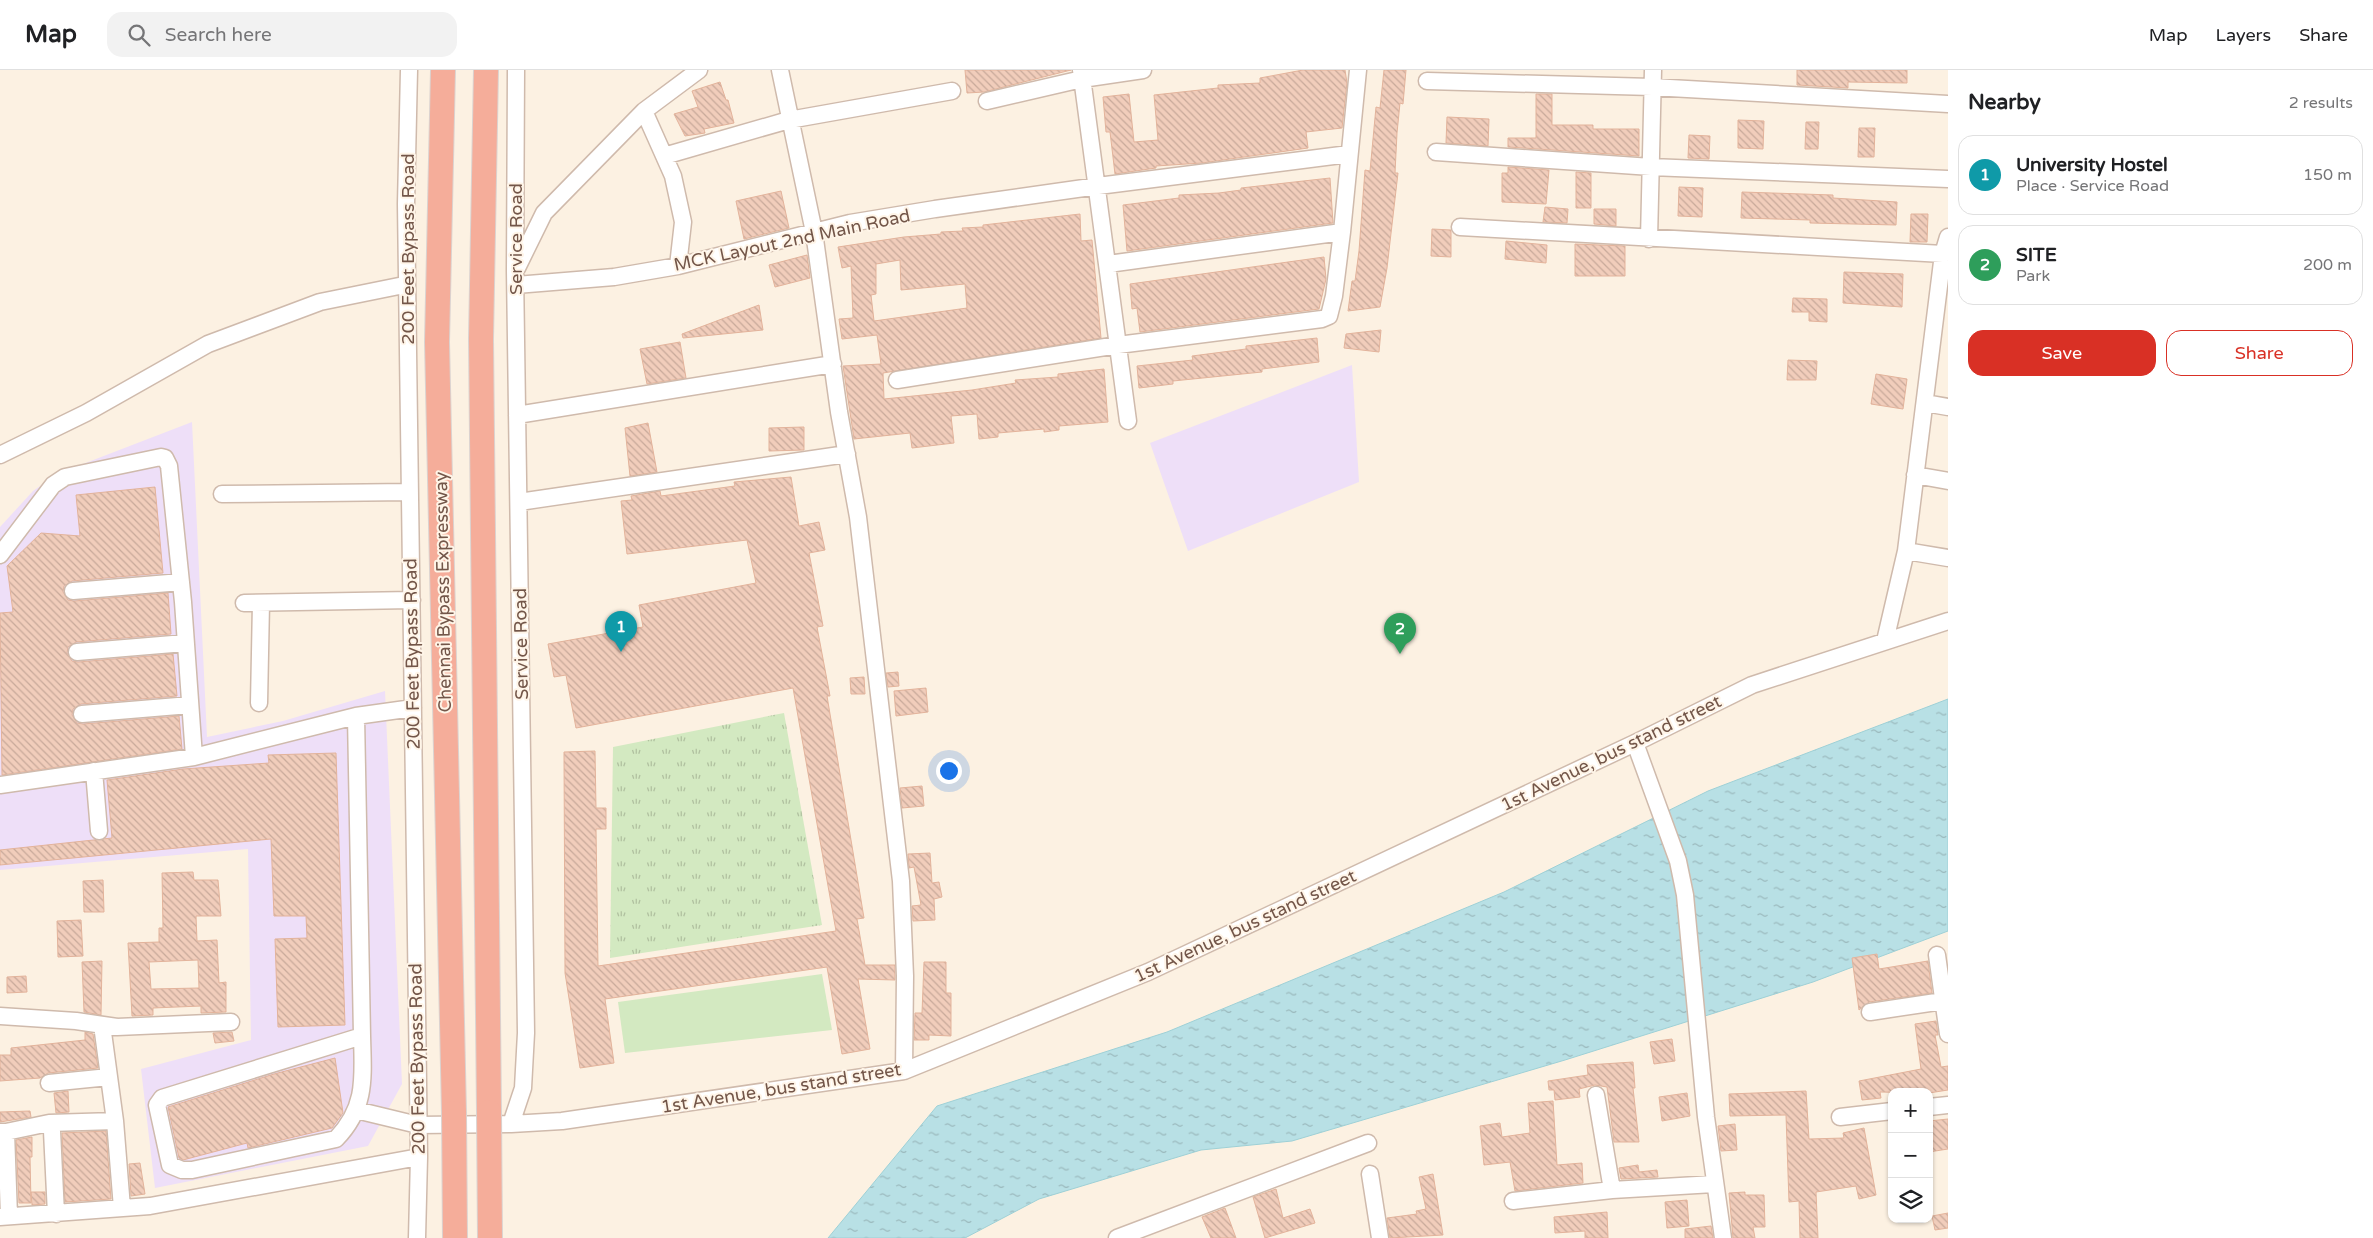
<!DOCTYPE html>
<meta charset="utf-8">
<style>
body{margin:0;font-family:"Varela Round",sans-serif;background:#f2f2f2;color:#202124}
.controls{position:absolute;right:15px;bottom:15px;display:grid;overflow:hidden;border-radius:10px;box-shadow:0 1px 4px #0004}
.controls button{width:45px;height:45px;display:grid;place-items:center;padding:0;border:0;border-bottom:1px solid #e0e0e0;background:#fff;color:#202124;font:25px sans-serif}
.you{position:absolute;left:948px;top:700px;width:18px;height:18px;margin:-12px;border:4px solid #fff;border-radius:50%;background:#1a73e8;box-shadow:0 0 0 8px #1a73e833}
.badge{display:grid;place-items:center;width:32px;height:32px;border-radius:50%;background:#d93025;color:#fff;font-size:16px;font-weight:700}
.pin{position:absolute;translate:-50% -41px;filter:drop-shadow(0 1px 2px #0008)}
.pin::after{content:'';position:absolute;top:26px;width:18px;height:15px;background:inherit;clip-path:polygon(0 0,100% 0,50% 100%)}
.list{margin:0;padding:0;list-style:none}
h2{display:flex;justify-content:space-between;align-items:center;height:65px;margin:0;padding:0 20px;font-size:21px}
h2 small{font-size:16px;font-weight:400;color:#757577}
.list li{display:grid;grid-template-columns:32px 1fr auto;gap:15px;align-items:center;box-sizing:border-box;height:80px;margin:0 10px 10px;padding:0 10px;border:1px solid #e0e0e0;border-radius:15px}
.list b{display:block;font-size:19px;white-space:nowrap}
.list p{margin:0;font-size:16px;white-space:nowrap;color:#757577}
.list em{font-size:16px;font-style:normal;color:#757577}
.actions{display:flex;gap:10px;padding:15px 20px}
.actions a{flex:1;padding:11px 0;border:1px solid #d93025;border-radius:15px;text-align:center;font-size:18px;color:#d93025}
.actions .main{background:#d93025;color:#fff}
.icon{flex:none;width:28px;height:28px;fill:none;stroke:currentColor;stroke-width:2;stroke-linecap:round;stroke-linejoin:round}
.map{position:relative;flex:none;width:1948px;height:1168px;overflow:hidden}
header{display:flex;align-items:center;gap:30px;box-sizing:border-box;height:70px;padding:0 25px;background:#fff;border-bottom:1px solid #e0e0e0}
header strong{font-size:24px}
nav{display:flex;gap:28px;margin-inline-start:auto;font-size:18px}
.search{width:350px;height:45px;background:#f2f2f2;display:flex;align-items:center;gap:12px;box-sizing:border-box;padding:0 18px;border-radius:15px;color:#757577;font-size:19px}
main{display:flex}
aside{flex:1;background:#fff}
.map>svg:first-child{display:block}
</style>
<header>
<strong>Map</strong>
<div class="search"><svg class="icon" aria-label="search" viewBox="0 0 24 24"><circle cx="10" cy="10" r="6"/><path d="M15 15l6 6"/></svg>Search here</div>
<nav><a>Map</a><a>Layers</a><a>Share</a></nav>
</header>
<main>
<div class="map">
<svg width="1948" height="1168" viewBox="0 0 1948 1168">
<defs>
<pattern id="grass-tufts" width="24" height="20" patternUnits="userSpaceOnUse" patternTransform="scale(1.25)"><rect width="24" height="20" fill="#d3e9c1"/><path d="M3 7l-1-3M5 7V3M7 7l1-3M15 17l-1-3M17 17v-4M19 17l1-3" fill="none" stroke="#b0c09f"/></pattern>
<pattern id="water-ripples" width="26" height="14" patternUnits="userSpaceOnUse" patternTransform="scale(1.25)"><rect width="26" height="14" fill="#b8e0e5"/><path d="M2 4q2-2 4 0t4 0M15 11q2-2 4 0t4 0" fill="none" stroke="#9ab8bc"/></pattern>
<pattern id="building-back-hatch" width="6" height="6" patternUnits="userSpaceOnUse" patternTransform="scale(1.25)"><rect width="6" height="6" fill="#f1cdbb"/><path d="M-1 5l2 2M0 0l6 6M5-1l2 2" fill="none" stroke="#c8a99a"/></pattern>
</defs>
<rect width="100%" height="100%" fill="#fcf1e2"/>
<!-- education -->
<path fill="#eedff8" d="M1352,295L1359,412L1188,481L1150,373Z
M192,352L207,667L283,651L385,621L402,1014L368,1076L155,1118L141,999L251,970L248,779L0,800V457L33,421L57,404Z"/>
<!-- grass -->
<path fill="url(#grass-tufts)" d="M784,643L822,855L610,888L613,677Z"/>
<!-- garden -->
<path fill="#d3e9c1" d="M822,904L832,960L625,983L618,932Z"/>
<!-- water -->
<path fill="url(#water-ripples)" stroke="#9ed0d6" d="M1948,629V861L1813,912L1565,990L1292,1071L1201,1080L1039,1129L965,1168H828L937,1036L1167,962L1504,822L1708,721Z"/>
<!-- building -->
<path fill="url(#building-back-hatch)" stroke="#e3b39b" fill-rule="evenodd" d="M965,0H1071L984,22L967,23Z
M1303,0H1345L1347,13L1342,58L1306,62L1308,78L1202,93L1156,96V98L1115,104L1110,62H1106L1103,27L1129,24L1134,72L1158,70L1154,25L1218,18V15L1260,13V8Z
M1384,0H1406L1403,34L1400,33L1397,63L1395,103H1398L1387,198L1380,237L1348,241L1352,211H1355L1359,181L1365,100L1370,101L1376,37L1380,38Z
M1797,0H1907V13L1848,12V18L1797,15Z
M720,12L726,30H728L734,53L704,59L705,63L685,66L674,44L698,37L692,21Z
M1536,24H1552V55H1593V59H1639V86L1508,77V68H1536Z
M1447,47L1489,49L1488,76L1446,73Z
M1738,50L1764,51L1763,79L1738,78Z
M1806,52H1819L1818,79H1805Z
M1859,58H1875L1874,87H1858Z
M1689,65L1710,66L1709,89L1688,88Z
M1508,97L1549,100L1546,134L1502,132V103H1508Z
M1576,102L1591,103V138H1576Z
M1330,108L1333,153L1127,181L1123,135L1179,128V125L1219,123L1241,120V118Z
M1679,117L1703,118L1702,147L1678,146Z
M781,121L789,158L744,169L736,131Z
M1742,122L1833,125V128L1897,132L1896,155L1810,153V150L1741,148Z
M1545,137L1568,139L1567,153L1543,152Z
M1594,139H1616V156L1594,154Z
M1080,144L1081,171L1092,170L1101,268L883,303L884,329L972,320L1016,313L1015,310L1058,307V304L1104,299L1108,352L1059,356V360L1044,362V359L998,363V367L979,369L977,344L951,346L954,373L912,378L910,363L854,369L843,296L881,294L877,265L842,269L839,249L853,248L851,196L842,198L838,177L904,167L941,164V162L963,161L962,158L983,157V155ZM900,190L901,220L965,214L967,238L874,251L871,225L876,224V194Z
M1911,144H1928L1927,172H1910Z
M1432,159L1451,160V187L1431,186Z
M1506,171L1547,175L1546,193L1505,189Z
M1575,174L1625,176V206H1575Z
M807,185L810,208L775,217L769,195Z
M1324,187L1326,209L1319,239L1140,262L1137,238L1132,239L1130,214Z
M1844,202L1903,204L1902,237L1843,233Z
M1793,228L1827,229V252L1809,251V242H1792Z
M759,235L763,260L683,268L682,264Z
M1381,260L1379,282L1344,278L1346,264Z
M1317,268L1319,292L1262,299V302L1173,311V314L1139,318L1137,296L1193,290L1192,286L1246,279V276Z
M680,272L686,308L647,314L640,279Z
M1788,290L1817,291L1816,310H1787Z
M1876,304L1907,309L1903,339L1871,334Z
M648,353L657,402L630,406L625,358Z
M804,357V380L769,381V358Z
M791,407L799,456L819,452L825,480L809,483L823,556L817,557L830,626H827L864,848L857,849L865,895H895V910L858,909L870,979L842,984L827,897L605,929L614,993L580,998L565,903L564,682L595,681L596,738H606V759H596L598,896L836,861L793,618L576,658L566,605L554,607L548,574L643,557L639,535L756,513L747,470L627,484L621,431L632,430L631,426L660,421L661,426L735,416L734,412Z
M155,417L163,503L72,511L64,516L63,522L68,530L74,531L168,523L171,564L76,572L68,577L67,583L72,591L78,592L173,584L177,626L81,634L73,639L72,645L77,653L83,654L179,646L182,679L2,705L0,543L13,542L7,496L41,463L80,466L76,425Z
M898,602L899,616L888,617L886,603Z
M864,607L865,624H851L850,608Z
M926,618L928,642L896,646L894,621Z
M336,683L345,955L278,957L275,869L307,868L306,846H274L271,769L0,795V780L112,768L107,710L183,699L269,693L268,685Z
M922,716L924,736L902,738L900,718Z
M930,783L932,813L939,812L942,827L934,829L935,850L913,851L912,836L921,835L914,797L909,798L908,784Z
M193,802L194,810H218L221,846H196L197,871L217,870L219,913L226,912V942L201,943V936L153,938V945L132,946L128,873L159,872V858H163L162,803ZM198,890L199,918L151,919L149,892Z
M103,810L104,842H84L83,811Z
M81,850L83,886L58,887L57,851Z
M1877,884L1879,899L1928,891L1932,923L1869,932L1859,940L1852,888Z
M102,891L101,945L84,942L82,892Z
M924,892H946V923H951V966L929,965V970H914L915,943H922Z
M26,906L27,922L7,923V907Z
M1936,951L1938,965H1935L1941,997L1948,996V1020L1929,1023L1880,1022L1881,1028L1862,1030L1859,1011L1921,999L1915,954Z
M85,962L93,964L98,998L48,1003L40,1008L0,1011V985H11V978L85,970Z
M232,962L234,971L215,973L213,963Z
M1672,969L1675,991L1654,994L1650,972Z
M335,988L343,1043L332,1058L248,1078L247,1073L183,1090L179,1088L168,1037L274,1004Z
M1633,992L1635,1018H1633L1639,1072H1614L1607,1017L1595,1015L1579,1019L1580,1027L1555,1030L1554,1020H1549L1548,1011L1588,1005L1587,995Z
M68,1021L69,1042L56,1043L54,1023Z
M1806,1021L1809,1069L1844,1068L1843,1063L1864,1058L1876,1125L1859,1129L1856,1116L1816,1122L1818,1168H1800L1799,1131L1789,1132L1786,1045L1730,1046L1729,1024Z
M1687,1023L1690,1046L1662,1051L1659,1027Z
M1553,1031L1557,1095L1582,1093L1583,1113L1515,1121L1510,1092L1484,1095L1480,1056L1500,1053L1502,1067L1530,1063L1528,1033Z
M30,1041L31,1047L0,1052V1042Z
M1948,1049V1079L1929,1082V1051Z
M1735,1054L1737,1080L1721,1081L1718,1056Z
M106,1061L111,1129L65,1132L62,1063Z
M32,1067V1087H30L31,1133H19L16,1070Z
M140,1093L145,1124L131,1126L129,1094Z
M1638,1095L1639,1102L1657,1100L1658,1107L1621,1109L1619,1098Z
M1433,1104L1443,1165L1390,1168L1387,1148L1417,1144L1416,1141L1426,1139L1419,1107Z
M1276,1119L1283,1148L1310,1139L1315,1153L1265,1168L1253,1127Z
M31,1122H45V1134L32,1135Z
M1745,1122V1125H1764L1765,1157H1753L1755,1168H1733L1729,1123Z
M1687,1130L1689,1156L1667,1158L1665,1132Z
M1225,1138L1236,1168H1211L1202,1147Z
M1607,1142L1608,1168H1585V1161L1555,1163L1554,1147Z
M1948,1143V1158L1935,1160L1932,1146Z
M1711,1156L1713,1168H1685V1159Z"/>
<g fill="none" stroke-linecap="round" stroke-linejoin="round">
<defs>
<path id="minor" d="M409,0L406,134L419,1087L417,1168
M780,0L814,162L839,342L858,447L901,811L905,906L904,1001
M1081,0L1128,351
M1427,11L1652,17L1948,34
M987,31L1082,9L1143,0
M644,41L673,106L683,152L678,196
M1436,82L1651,97L1948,109
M664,86L789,50L952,21
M1460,157L1943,184
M1649,169L1653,0
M1108,194L1342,162L1358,0
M517,198L544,143L644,41L699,0
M516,215L614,207L678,196L850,153L935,139L1098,116L1349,84
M897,310L1118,275L1322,249L1329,246L1334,226L1342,162
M1925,333L1948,337
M517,345L833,294
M0,385L86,343L208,274L320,232L399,216L407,218
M1915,405L1948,411
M222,424L410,422
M519,432L847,384
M1906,481L1948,488
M0,485L53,415L65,407L161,387L165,388L169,396L183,532L194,687
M73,521L181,512
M244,533L412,530
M1885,571L1906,481L1943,184L1948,167
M77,582L185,573
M259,633L261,533
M82,644L190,635
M356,646L362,966L162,1028L157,1035L170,1095L182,1100H192L336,1069C367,1037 363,1007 362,966
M1635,673L1678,791L1685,825L1706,1047L1723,1168
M94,701L99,761
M0,715L194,687L356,646L413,638
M1937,885L1948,964
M1870,942L1943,931
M0,946L76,951L117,957L231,952
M102,955L115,1051L122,1138
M49,1013L109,1007
M1596,1025L1612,1120
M1929,1037L1948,1035
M356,1040L418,1055L511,1054L562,1051L904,1001L1148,902L1635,673L1752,615L1948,551
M1840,1047L1892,1041
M511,1054L523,1018L526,963L515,201L516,0
M52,1061L56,1144
M0,1062H6L49,1053L115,1051
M6,1062L9,1146
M1370,1104L1380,1168
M1513,1131L1612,1120L1714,1114
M0,1147L150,1136L419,1087
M1117,1168L1368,1073"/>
<path id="highway" d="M443,0L437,272L454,1043
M486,0L481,269L489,1042"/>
</defs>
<!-- minor casing -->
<use href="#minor" stroke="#cfbaac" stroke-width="19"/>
<!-- highway casing -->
<use href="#highway" stroke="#dbd3d0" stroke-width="26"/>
<!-- minor -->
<use href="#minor" stroke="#fff" stroke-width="16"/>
<!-- highway -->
<use href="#highway" stroke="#f5ad9a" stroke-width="24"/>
<defs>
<path id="highway-bridge" d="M489,1042L490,1168
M454,1043L455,1168"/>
</defs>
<!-- highway-bridge casing -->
<use href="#highway-bridge" stroke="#dbd3d0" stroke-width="26" stroke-linecap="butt"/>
<!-- highway-bridge -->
<use href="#highway-bridge" stroke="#f5ad9a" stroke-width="24"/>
</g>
<g text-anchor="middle" stroke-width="4" stroke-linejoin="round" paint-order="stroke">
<!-- street labels -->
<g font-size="18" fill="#735649" stroke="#fff5e8">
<text transform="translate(516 169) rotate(-90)" y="6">Service Road</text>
<text transform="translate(792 170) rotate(-12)" y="6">MCK Layout 2nd Main Road</text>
<text transform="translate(408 179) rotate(-90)" y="6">200 Feet Bypass Road</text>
<text transform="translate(443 522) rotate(-91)" y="6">Chennai Bypass Expressway</text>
<text transform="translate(521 574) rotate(-91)" y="6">Service Road</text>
<text transform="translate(412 584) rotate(-91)" y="6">200 Feet Bypass Road</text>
<text transform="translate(1611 683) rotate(-26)" y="6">1st Avenue, bus stand street</text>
<text transform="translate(1245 856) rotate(-25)" y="6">1st Avenue, bus stand street</text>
<text transform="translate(417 989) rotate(-91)" y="6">200 Feet Bypass Road</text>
<text transform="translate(781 1018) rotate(-9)" y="6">1st Avenue, bus stand street</text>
</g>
</g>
</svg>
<div class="controls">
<button>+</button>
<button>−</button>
<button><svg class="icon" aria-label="layers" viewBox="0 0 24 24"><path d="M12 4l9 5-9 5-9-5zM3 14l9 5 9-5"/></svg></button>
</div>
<div class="you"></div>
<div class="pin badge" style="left:621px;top:582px;background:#0f9aa8">1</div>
<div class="pin badge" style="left:1400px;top:584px;background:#2e9e5b">2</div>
</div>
<aside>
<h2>Nearby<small>2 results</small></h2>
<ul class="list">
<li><span class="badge" style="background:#0f9aa8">1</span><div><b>University Hostel</b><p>Place · Service Road</p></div><em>150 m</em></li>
<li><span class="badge" style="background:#2e9e5b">2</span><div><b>SITE</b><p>Park</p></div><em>200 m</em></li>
</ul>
<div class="actions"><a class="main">Save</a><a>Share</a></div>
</aside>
</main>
